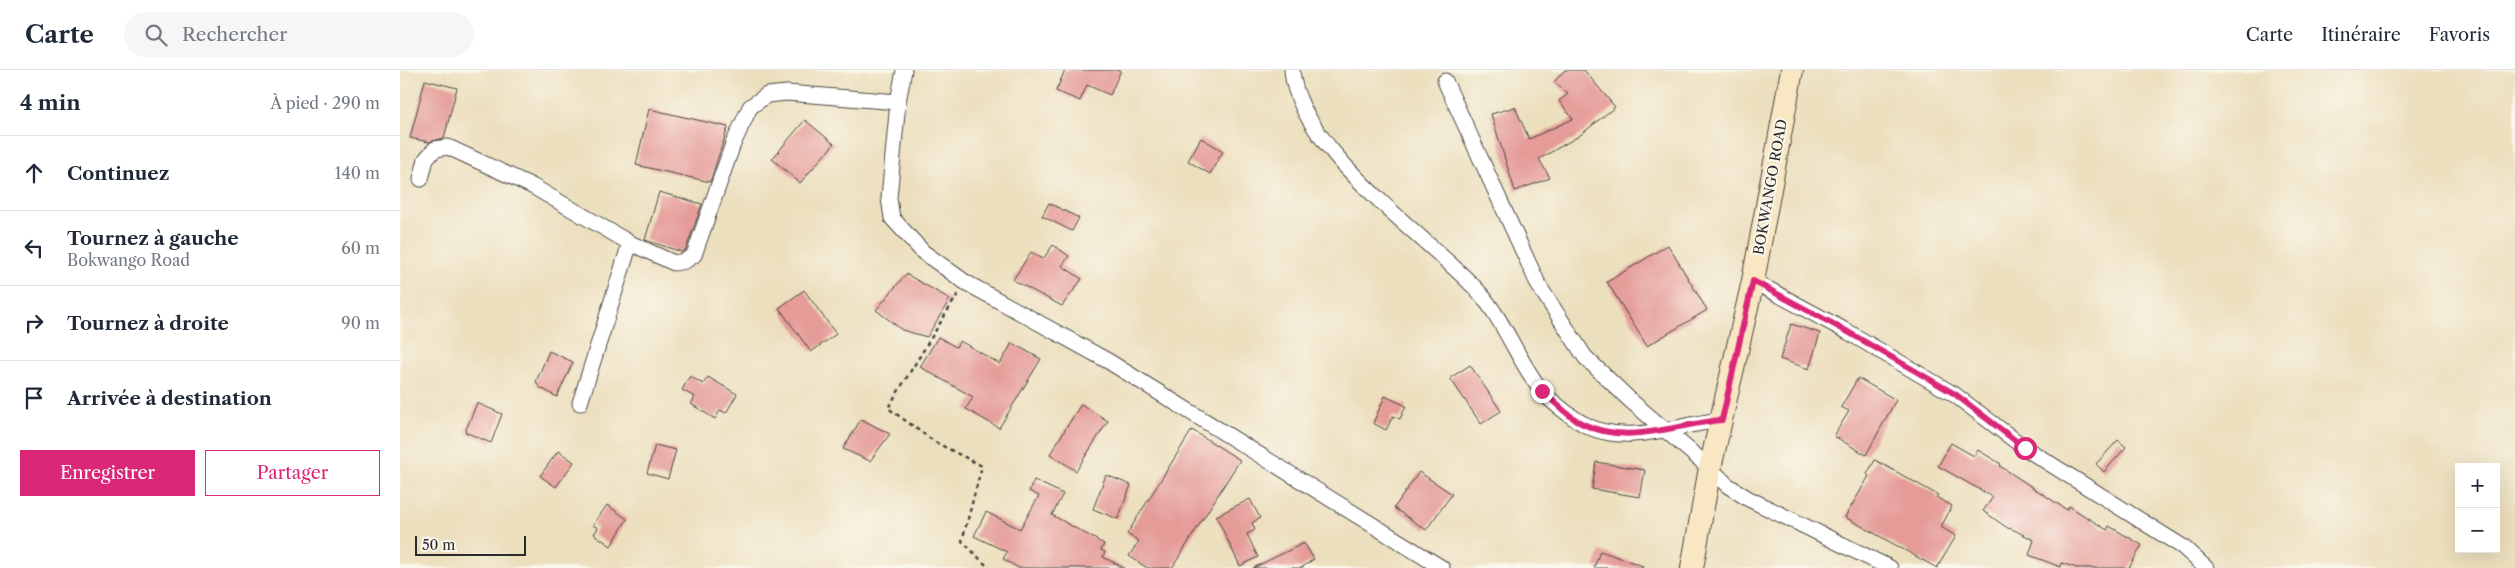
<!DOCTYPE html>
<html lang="fr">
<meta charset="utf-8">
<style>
body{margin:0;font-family:"Libre Caslon Text",serif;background:#f6f6f7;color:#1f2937}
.controls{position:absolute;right:15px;bottom:15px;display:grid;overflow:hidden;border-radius:0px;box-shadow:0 5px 20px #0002}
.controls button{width:45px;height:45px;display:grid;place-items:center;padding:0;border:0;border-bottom:1px solid #e0e1e3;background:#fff;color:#1f2937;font:25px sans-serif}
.scale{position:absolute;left:15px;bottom:12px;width:111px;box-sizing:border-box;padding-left:5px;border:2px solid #2b2b2b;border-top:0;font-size:14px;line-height:18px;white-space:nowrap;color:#2b2b2b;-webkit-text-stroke:4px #fbf7ec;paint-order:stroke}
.stop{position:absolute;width:15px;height:15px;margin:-11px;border:4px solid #db2777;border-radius:50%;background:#fff}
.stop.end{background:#db2777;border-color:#fff;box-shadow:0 1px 5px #0008}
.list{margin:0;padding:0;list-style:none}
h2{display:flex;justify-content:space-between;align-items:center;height:65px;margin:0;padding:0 20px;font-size:21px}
h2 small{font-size:16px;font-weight:400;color:#747a83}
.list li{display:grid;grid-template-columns:32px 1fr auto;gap:15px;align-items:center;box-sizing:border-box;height:75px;padding:0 20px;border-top:1px solid #e0e1e3}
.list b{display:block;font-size:19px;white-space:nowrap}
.list p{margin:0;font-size:16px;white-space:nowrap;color:#747a83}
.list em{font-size:16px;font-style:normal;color:#747a83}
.actions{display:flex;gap:10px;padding:15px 20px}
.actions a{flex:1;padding:11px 0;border:1px solid #db2777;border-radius:0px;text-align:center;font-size:18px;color:#db2777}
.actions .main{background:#db2777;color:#fff}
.icon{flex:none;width:28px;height:28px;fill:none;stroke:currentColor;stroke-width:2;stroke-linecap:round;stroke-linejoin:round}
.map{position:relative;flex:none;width:2115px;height:498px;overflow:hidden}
header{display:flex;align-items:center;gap:30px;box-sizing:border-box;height:70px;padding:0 25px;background:#fff;border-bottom:1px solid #e0e1e3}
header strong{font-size:24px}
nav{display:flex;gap:28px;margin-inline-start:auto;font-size:18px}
.search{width:350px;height:45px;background:#f6f6f7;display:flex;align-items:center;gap:12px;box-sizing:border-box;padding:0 18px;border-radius:28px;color:#747a83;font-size:19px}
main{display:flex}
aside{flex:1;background:#fff}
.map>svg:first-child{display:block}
</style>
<header>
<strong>Carte</strong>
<div class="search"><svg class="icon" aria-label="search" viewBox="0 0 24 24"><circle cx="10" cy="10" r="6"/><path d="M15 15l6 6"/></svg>Rechercher</div>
<nav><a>Carte</a><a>Itinéraire</a><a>Favoris</a></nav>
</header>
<main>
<aside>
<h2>4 min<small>À pied · 290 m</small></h2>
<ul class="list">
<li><svg class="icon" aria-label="ahead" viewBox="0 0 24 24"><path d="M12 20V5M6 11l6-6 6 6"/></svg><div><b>Continuez</b></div><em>140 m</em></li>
<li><svg class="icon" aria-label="left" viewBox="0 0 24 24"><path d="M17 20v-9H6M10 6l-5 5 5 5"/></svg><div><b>Tournez à gauche</b><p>Bokwango Road</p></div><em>60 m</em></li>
<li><svg class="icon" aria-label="right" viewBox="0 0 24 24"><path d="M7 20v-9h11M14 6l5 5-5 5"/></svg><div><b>Tournez à droite</b></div><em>90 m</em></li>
<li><svg class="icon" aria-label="arrive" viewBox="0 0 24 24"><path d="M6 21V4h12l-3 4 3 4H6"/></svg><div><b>Arrivée à destination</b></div></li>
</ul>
<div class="actions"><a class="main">Enregistrer</a><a>Partager</a></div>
</aside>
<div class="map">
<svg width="2115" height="498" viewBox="0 0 2115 498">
<rect width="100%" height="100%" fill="#fbf7ec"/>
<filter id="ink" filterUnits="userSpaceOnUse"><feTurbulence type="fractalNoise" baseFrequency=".02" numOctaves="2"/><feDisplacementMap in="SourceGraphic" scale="10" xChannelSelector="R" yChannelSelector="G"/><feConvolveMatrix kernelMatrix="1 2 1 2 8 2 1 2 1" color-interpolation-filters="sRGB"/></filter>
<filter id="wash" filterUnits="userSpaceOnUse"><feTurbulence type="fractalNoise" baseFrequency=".0096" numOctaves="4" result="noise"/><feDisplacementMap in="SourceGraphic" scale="20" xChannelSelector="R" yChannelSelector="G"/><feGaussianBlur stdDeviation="1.12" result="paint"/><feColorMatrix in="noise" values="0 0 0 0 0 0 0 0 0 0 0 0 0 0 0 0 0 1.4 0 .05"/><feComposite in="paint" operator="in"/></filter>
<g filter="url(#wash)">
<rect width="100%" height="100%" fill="#ecdfbd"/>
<g id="blocks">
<!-- building -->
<path fill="#e59b98" d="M665,0H721L710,25L687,15L680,31L656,21Z
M1165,0H1184L1215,37L1179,66L1139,89L1150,108L1115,121L1091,44L1115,37L1129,69L1173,49L1159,31L1168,24L1154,12Z
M25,10L57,18L44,68L29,72L10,68Z
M249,39L328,57L310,112L236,95Z
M405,50L434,74L400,113L372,89Z
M801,68L823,81L810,104L788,91Z
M259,122L302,134L286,179L282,182L245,170Z
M649,133L679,148L672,161L642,146Z
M653,175L669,186L662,196L682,209L662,236L613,210L631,182L643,189Z
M1268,175L1307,240L1247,276L1207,212Z
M506,204L550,229L527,267L502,260L476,240Z
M404,220L436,264L411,282L379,238Z
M1391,254L1420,263L1409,299L1380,289Z
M538,267L556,277L560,271L600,294L612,273L641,289L599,358L566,339L573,327L520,297Z
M149,281L173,292L157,327L139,317L136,312Z
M1070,295L1101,341L1081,354L1050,308Z
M290,306L303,314L308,307L337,324L326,343L320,340L315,349L291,334L295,327L282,320Z
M1458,308L1496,330L1466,385L1434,366L1449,341L1441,337Z
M985,326L1006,336L1000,349L993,346L986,360L973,353Z
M77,333L102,344L91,373L65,362Z
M681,334L708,351L676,401L650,384Z
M461,349L490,364L470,391L443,379Z
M792,360L840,390L772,498H747L729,486L739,471L727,464Z
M1718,370L1726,377L1704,402L1696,394Z
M1551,373L1574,386L1578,380L1601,394L1600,396L1667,440L1669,436L1707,460L1709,456L1742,475L1729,498H1677L1662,493L1661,497L1629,485L1634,470L1610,458L1609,459L1583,441L1593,427L1538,396Z
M255,375L276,380L268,409L247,403Z
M158,381L174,392L156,417L140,406Z
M1475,390L1538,425L1536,427L1552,436L1541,457L1556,466L1537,498L1445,447L1469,406L1467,404Z
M1196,392L1245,400L1240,427L1192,419Z
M1019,402L1052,424L1026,460L994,438Z
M706,405L731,415L718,449L693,439Z
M634,410L663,424L652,445L704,474L701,480L705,482L703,487L724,498H619L603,489L607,482L574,466L586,442L620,459L639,426L629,421Z
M850,429L860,448L852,453L855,460L847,464L858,487L840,496L816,446Z
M207,435L227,449L211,476L194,464L198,458L193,455Z
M904,473L914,489L901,498H853Z
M1200,481L1243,496L1242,498H1194Z"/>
</g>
</g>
<g filter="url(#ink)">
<use href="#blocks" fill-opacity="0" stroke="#484641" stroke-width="1"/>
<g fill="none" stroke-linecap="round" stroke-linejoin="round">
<defs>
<path id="street" d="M504,0L498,32L489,128L492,148L523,182L565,212L708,291L1042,498
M892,0C897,78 1026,165 1078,221C1104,250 1117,289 1141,320C1148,329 1171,347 1182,353C1223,378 1278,354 1322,350
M1045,11L1139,216L1185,287L1231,331L1310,398L1327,415L1347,428L1490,498
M21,109L26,89L35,79L48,77L132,116L230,173L274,193L285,191L294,185L333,74L350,37L367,25L387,23L498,32
M1353,211L1448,262L1555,325L1625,378L1783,477L1806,498
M180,333L230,173"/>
<path id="secondary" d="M1292,498L1310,398L1353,211L1392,0"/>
</defs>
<!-- street casing -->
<use href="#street" stroke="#484641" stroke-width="17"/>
<!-- secondary casing -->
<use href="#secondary" stroke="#484641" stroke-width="24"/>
<!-- path -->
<path stroke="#484641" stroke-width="2.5" stroke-dasharray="4 4" stroke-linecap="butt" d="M558,224L488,338L535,372L582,396L562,471L589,498"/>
<!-- street -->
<use href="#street" stroke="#fff" stroke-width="15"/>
<!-- secondary -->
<use href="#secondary" stroke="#f9e7c3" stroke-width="22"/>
</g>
</g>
<g fill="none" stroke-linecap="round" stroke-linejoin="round" filter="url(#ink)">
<!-- route -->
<path stroke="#db2777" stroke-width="6" d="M1142,321C1154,331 1168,347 1183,354C1228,376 1275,354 1322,350L1353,211L1448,262L1555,324L1625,378"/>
</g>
<g text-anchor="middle" stroke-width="4" stroke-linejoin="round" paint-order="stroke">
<!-- street labels -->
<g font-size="14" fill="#2b2b2b" stroke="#fbf7ec">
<text transform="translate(1370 117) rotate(-80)" y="5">BOKWANGO ROAD</text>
</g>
</g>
</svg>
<div class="controls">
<button>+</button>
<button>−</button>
</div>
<div class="scale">50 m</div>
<div class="stop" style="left:1625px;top:378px"></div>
<div class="stop end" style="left:1142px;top:321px"></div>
</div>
</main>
